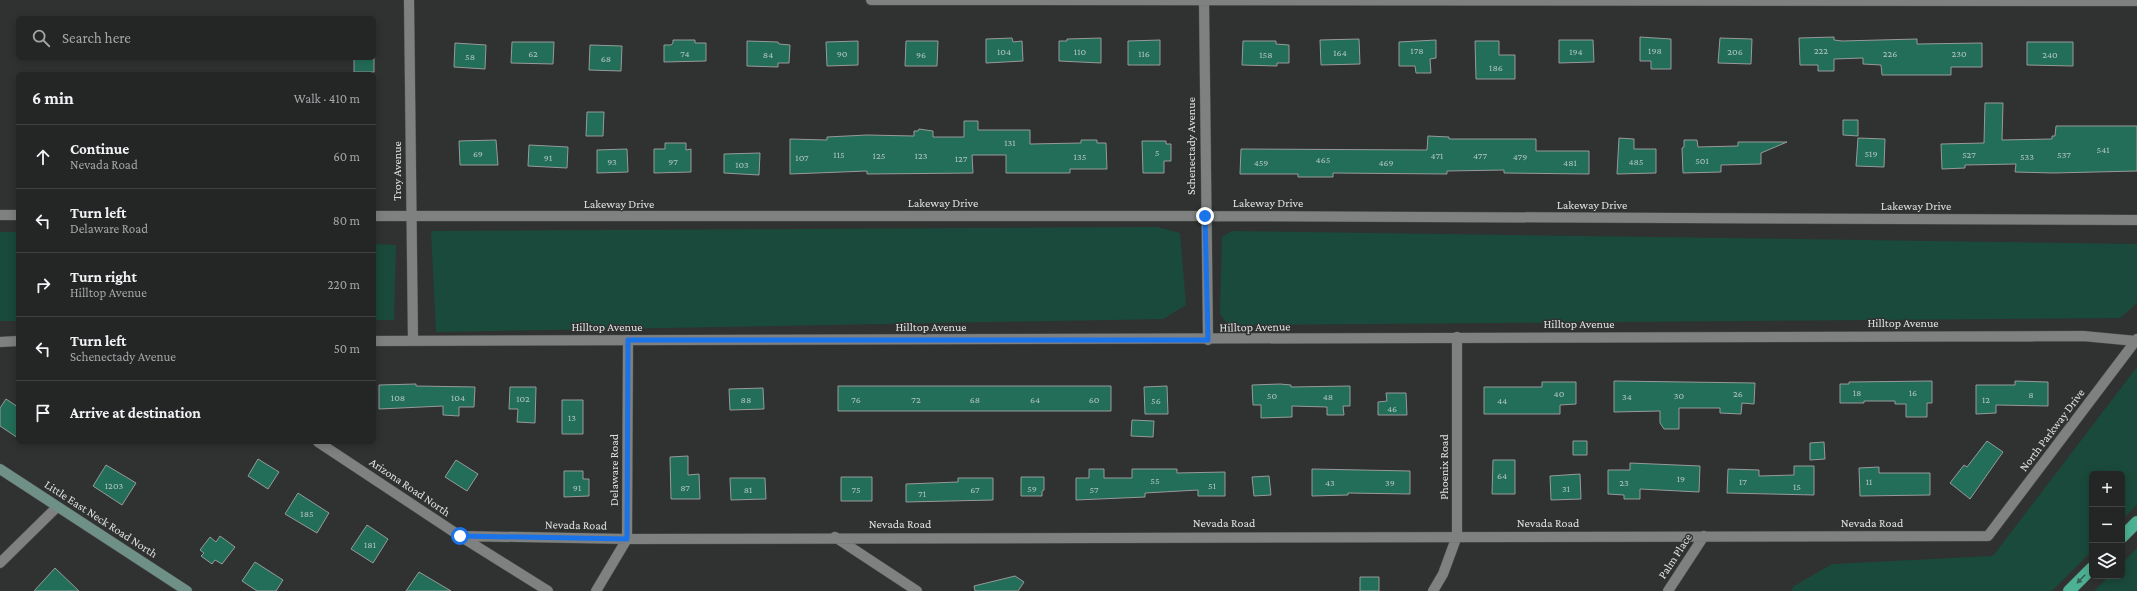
<!DOCTYPE html>
<meta charset="utf-8">
<style>
body{margin:0;font-family:"Crimson Pro",serif;background:#2b2e2d;color:#f1f3f6}
.controls{position:absolute;right:12px;bottom:12px;display:grid;overflow:hidden;border-radius:6px;box-shadow:0 2px 10px #0003}
.controls button{width:36px;height:36px;display:grid;place-items:center;padding:0;border:0;border-bottom:1px solid #404342;background:#232625;color:#f1f3f6;font:20px sans-serif}
.stop{position:absolute;width:12px;height:12px;margin:-9px;border:3px solid #1a73e8;border-radius:50%;background:#fff}
.stop.end{background:#1a73e8;border-color:#fff;box-shadow:0 1px 4px #0008}
.list{margin:0;padding:0;list-style:none}
h2{display:flex;justify-content:space-between;align-items:center;height:52px;margin:0;padding:0 16px;font-size:17px}
h2 small{font-size:13px;font-weight:400;color:#a3a5a7}
.list li{display:grid;grid-template-columns:26px 1fr auto;gap:12px;align-items:center;box-sizing:border-box;height:64px;padding:0 16px;border-top:1px solid #404342}
.list b{display:block;font-size:15px;white-space:nowrap}
.list p{margin:0;font-size:13px;white-space:nowrap;color:#a3a5a7}
.list em{font-size:13px;font-style:normal;color:#a3a5a7}
.icon{flex:none;width:22px;height:22px;fill:none;stroke:currentColor;stroke-width:2;stroke-linecap:round;stroke-linejoin:round}
.map{position:relative;flex:none;width:2137px;height:591px;overflow:hidden}
.search{position:absolute;background:#232625;box-shadow:0 2px 10px #0003;left:16px;top:16px;width:360px;height:44px;display:flex;align-items:center;gap:10px;box-sizing:border-box;padding:0 14px;border-radius:6px;color:#a3a5a7;font-size:15px}
.panel{position:absolute;background:#232625;box-shadow:0 2px 10px #0003;left:16px;top:72px;width:360px;height:372px;border-radius:6px}
.map>svg:first-child{display:block}
</style>
<div class="map">
<svg width="2137" height="591" viewBox="0 0 2137 591">
<rect width="100%" height="100%" fill="#2f3231"/>
<!-- green -->
<path fill="#1a4a3b" d="M1157,227L1180,233L1186,305L1163,319L436,332L431,231Z
M1232,231L2137,244V303L2120,318L1228,325L1220,314L1222,237Z
M0,232H18V321H0Z
M374,244L396,245L394,320H374Z
M2137,367V505L2122,520V474H2092V551L2052,591H1791L1794,586L1832,564L1993,556Z
M2137,548V591H2094L2109,576H2122V563Z"/>
<!-- building -->
<path fill="#236e58" stroke="#979a99" d="M1640,37L1671,39V69H1651V61H1640Z
M1834,37V40L1842,41L1917,39V44L1982,43V67H1951V75H1882L1881,65L1863,64V58L1834,59V71H1818V65H1800L1799,38Z
M1012,38L1013,42L1022,41L1023,61L986,63V39Z
M1101,38V63L1059,61V41H1067V39Z
M1720,38L1752,39L1751,64L1718,63Z
M1359,39L1360,64L1321,65L1320,40Z
M673,40H695V43H706V61L664,62V45H671L673,43Z
M1160,40V65H1128V41Z
M1436,40V58L1430,59L1431,73H1416L1415,66H1399V42Z
M1559,40H1593L1594,62L1559,63Z
M747,41L778,42L779,44L790,45L789,63H778V67L747,66Z
M858,41V65L827,66L826,42Z
M906,41H938L937,66H905Z
M1243,41H1276V44L1289,45V63H1277V66L1242,65Z
M1475,41H1499V55H1515V79H1476Z
M512,42H554L553,64L511,63Z
M2027,42H2073V66L2027,65Z
M455,43L486,45L485,69L454,67Z
M590,45L622,46L621,71L589,70Z
M354,58H374V72H354Z
M1985,103H2003L2002,140L2052,139V136H2055L2056,126H2137V171L2053,173L2015,172L2016,164L1965,165V168L1942,169L1941,144L1984,143Z
M587,112H604L603,136H586Z
M1843,120H1858V136L1843,135Z
M964,121H978V130H1030V144L1081,143V140H1097V143H1106L1107,169H1070V173H1006V155H972L973,173L867,174V171L790,174V139L827,140V137L867,135L914,136V131H918L919,129L933,131V137H964Z
M1428,136L1449,137V139H1536V151H1589V174L1504,173V170L1447,171V174L1333,173V177H1298V174H1240L1241,149L1427,150Z
M1619,138L1634,139V149H1656V173L1617,174Z
M1858,138L1885,139L1884,167L1856,166Z
M496,140L498,165H460L459,141Z
M1684,140H1697L1698,147L1738,146V142H1787L1761,153V164L1721,165V172L1683,173L1682,148L1684,147Z
M1142,141H1166V144H1171V161H1164V173H1143Z
M665,143H686V150L691,149V172L654,173V149H665Z
M529,145L568,147L567,168L528,166Z
M627,149L628,172L597,173V150Z
M760,153L759,175L724,173V154Z
M1614,381L1755,383L1754,404L1742,403L1741,414L1720,413V408H1679V429H1664L1660,423V411L1614,412Z
M1932,381V403H1927V417H1906V404H1895V401H1864V403H1840V384H1849V382Z
M2015,381L2048,382V406L1996,405V413L1976,414V385H2015Z
M1542,382H1576V404L1560,405V414H1484V387H1542Z
M416,384V386L475,387L474,407H459V416L443,415V406L379,409V385Z
M1280,384L1291,385V387L1350,386V406H1343L1344,415H1327V407L1292,406V417L1261,418V405H1253L1252,385Z
M838,386H1111V411H838Z
M1167,386L1168,414H1145L1144,387Z
M510,387H536L535,423L517,422L518,409H509Z
M763,388L764,409L730,410L729,389Z
M1386,393H1406L1407,415H1378V402L1387,401Z
M6,399L18,407V438L0,426V408Z
M562,400H583V434H562Z
M1132,420L1154,421L1153,437L1131,436Z
M1573,441H1587V455H1573Z
M1987,441L2003,452L1970,499L1950,483L1964,465L1967,467Z
M1824,442L1825,459L1810,460V443Z
M688,456V475L699,474L700,499H671L670,457Z
M258,459L279,472L268,489L248,476Z
M456,460L478,474L467,491L445,477Z
M1493,460H1515V494H1492Z
M1630,463L1700,466L1699,492L1640,489V499H1624V495L1608,494V470H1630Z
M106,465L136,483L122,505L93,486Z
M1794,466H1814V495L1727,493L1728,469L1759,470V476L1794,475Z
M1879,467V473H1930V495L1860,496L1859,468Z
M1089,469H1104V478H1132V469H1177V473L1225,472V496H1198V490L1145,493V497L1076,500V478H1089Z
M1312,469L1410,471V494L1348,493V495L1312,496Z
M564,471H583V479H589V496L564,497Z
M1580,474L1581,499L1551,500L1550,476Z
M1269,476L1271,495L1254,496L1252,477Z
M841,477H872V501H841Z
M1021,477H1044V490L1042,491V496H1021Z
M730,478H765L766,499L731,500Z
M958,478H993V500L906,502V484L958,482Z
M298,493L329,513L317,533L285,514Z
M367,525L388,539L373,563L351,549Z
M220,536L235,547L222,564L215,560L212,564L201,556L204,553L200,550L210,537L216,542Z
M255,562L283,580L276,591H257L242,581Z
M55,568L79,591H34Z
M419,572L451,591H406Z
M1015,576L1024,582L1018,591H975L974,586Z
M1360,577H1379V591H1360Z"/>
<g fill="none" stroke-linecap="round" stroke-linejoin="round">
<defs>
<path id="minor" d="M409,0L413,341
M871,0L2137,1
M1204,0L1208,340
M0,215H18
M374,216H1205L2137,220
M374,341C944,343 1514,337 2083,336L2136,341
M0,342L18,341
M318,442L460,536L548,591
M460,536L627,539L1988,536L2137,339
M835,537L917,591
M0,563L57,507
M596,591L627,539L628,340
M1433,591L1443,574L1457,536V337
M1668,591L1704,536"/>
<path id="secondary" d="M0,469L187,591"/>
<path id="motorway" d="M2122,537L2137,522
M2069,591L2092,568"/>
</defs>
<!-- minor casing -->
<use href="#minor" stroke="#4b4d4c" stroke-width="11"/>
<!-- secondary casing -->
<use href="#secondary" stroke="#4b4d4c" stroke-width="11"/>
<!-- motorway casing -->
<use href="#motorway" stroke="#4b4d4c" stroke-width="13"/>
<!-- minor -->
<use href="#minor" stroke="#7e8180" stroke-width="10"/>
<!-- secondary -->
<use href="#secondary" stroke="#6f9086" stroke-width="10"/>
<!-- motorway -->
<use href="#motorway" stroke="#4db293" stroke-width="12"/>
</g>
<!-- one-way arrows -->
<defs><path id="oneway-solid" d="M-6-.8H1V-3.2L6.5 0L1 3.2V.8H-6Z"/></defs>
<use fill="#3a5f53" href="#oneway-solid" transform="translate(2081 579) rotate(134)"/>
<g fill="none" stroke-linecap="round" stroke-linejoin="round">
<!-- route -->
<path stroke="#1a73e8" stroke-width="5" d="M460,536L627,539L628,340H1208L1205,216"/>
</g>
<g text-anchor="middle" stroke-width="3" stroke-linejoin="round" paint-order="stroke">
<!-- number labels -->
<g font-size="10" fill="#afc4bd">
<text x="1417" y="54">178</text>
<text x="1655" y="54">198</text>
<text x="1821" y="54">222</text>
<text x="1004" y="55">104</text>
<text x="1080" y="55">110</text>
<text x="1576" y="55">194</text>
<text x="1735" y="55">206</text>
<text x="1340" y="56">164</text>
<text x="533" y="57">62</text>
<text x="685" y="57">74</text>
<text x="842" y="57">90</text>
<text x="1144" y="57">116</text>
<text x="1890" y="57">226</text>
<text x="1959" y="57">230</text>
<text x="768" y="58">84</text>
<text x="921" y="58">96</text>
<text x="1266" y="58">158</text>
<text x="2050" y="58">240</text>
<text x="470" y="60">58</text>
<text x="606" y="62">68</text>
<text x="1496" y="71">186</text>
<text x="1010" y="146">131</text>
<text x="2103" y="153">541</text>
<text x="1157" y="156">5</text>
<text x="478" y="157">69</text>
<text x="1871" y="157">519</text>
<text x="839" y="158">115</text>
<text x="1969" y="158">527</text>
<text x="2064" y="158">537</text>
<text x="879" y="159">125</text>
<text x="921" y="159">123</text>
<text x="1437" y="159">471</text>
<text x="1480" y="159">477</text>
<text x="1080" y="160">135</text>
<text x="1520" y="160">479</text>
<text x="2027" y="160">533</text>
<text x="548" y="161">91</text>
<text x="802" y="161">107</text>
<text x="961" y="162">127</text>
<text x="1323" y="163">465</text>
<text x="1702" y="164">501</text>
<text x="612" y="165">93</text>
<text x="673" y="165">97</text>
<text x="1636" y="165">485</text>
<text x="1261" y="166">459</text>
<text x="1386" y="166">469</text>
<text x="1570" y="166">481</text>
<text x="742" y="168">103</text>
<text x="1857" y="396">18</text>
<text x="1913" y="396">16</text>
<text x="1559" y="397">40</text>
<text x="1738" y="397">26</text>
<text x="2031" y="398">8</text>
<text x="1272" y="399">50</text>
<text x="1679" y="399">30</text>
<text x="1328" y="400">48</text>
<text x="1627" y="400">34</text>
<text x="398" y="401">108</text>
<text x="458" y="401">104</text>
<text x="523" y="402">102</text>
<text x="746" y="403">88</text>
<text x="856" y="403">76</text>
<text x="916" y="403">72</text>
<text x="975" y="403">68</text>
<text x="1035" y="403">64</text>
<text x="1094" y="403">60</text>
<text x="1986" y="403">12</text>
<text x="1156" y="404">56</text>
<text x="1502" y="404">44</text>
<text x="1392" y="412">46</text>
<text x="572" y="421">13</text>
<text x="1502" y="479">64</text>
<text x="1681" y="482">19</text>
<text x="1155" y="484">55</text>
<text x="1743" y="485">17</text>
<text x="1869" y="485">11</text>
<text x="1330" y="486">43</text>
<text x="1390" y="486">39</text>
<text x="1624" y="486">23</text>
<text x="114" y="489">1203</text>
<text x="1212" y="489">51</text>
<text x="1797" y="490">15</text>
<text x="577" y="491">91</text>
<text x="685" y="491">87</text>
<text x="1032" y="492">59</text>
<text x="1566" y="492">31</text>
<text x="748" y="493">81</text>
<text x="856" y="493">75</text>
<text x="975" y="493">67</text>
<text x="1094" y="493">57</text>
<text x="922" y="497">71</text>
<text x="307" y="517">185</text>
<text x="370" y="548">181</text>
</g>
<!-- street labels -->
<g font-size="12" fill="#dee0df" stroke="#2f3231">
<text transform="translate(1191 146) rotate(-90)" y="4">Schenectady Avenue</text>
<text transform="translate(397 171) rotate(-90)" y="4">Troy Avenue</text>
<text x="943" y="207">Lakeway Drive</text>
<text x="1268" y="207">Lakeway Drive</text>
<text x="619" y="208">Lakeway Drive</text>
<text x="1592" y="209">Lakeway Drive</text>
<text x="1916" y="210">Lakeway Drive</text>
<text x="1903" y="327">Hilltop Avenue</text>
<text x="1579" y="328">Hilltop Avenue</text>
<text x="607" y="331">Hilltop Avenue</text>
<text x="931" y="331">Hilltop Avenue</text>
<text transform="translate(1255 327) rotate(-1)" y="4">Hilltop Avenue</text>
<text transform="translate(2052 430) rotate(-53)" y="4">North Parkway Drive</text>
<text transform="translate(1444 467) rotate(-90)" y="4">Phoenix Road</text>
<text transform="translate(614 470) rotate(-90)" y="4">Delaware Road</text>
<text transform="translate(410 487) rotate(34)" y="4">Arizona Road North</text>
<text transform="translate(101 519) rotate(33)" y="4">Little East Neck Road North</text>
<text x="1224" y="527">Nevada Road</text>
<text x="1548" y="527">Nevada Road</text>
<text x="1872" y="527">Nevada Road</text>
<text x="900" y="528">Nevada Road</text>
<text transform="translate(576 525) rotate(1)" y="4">Nevada Road</text>
<text transform="translate(1675 556) rotate(-57)" y="4">Palm Place</text>
</g>
</g>
</svg>
<div class="controls">
<button>+</button>
<button>−</button>
<button><svg class="icon" aria-label="layers" viewBox="0 0 24 24"><path d="M12 4l9 5-9 5-9-5zM3 14l9 5 9-5"/></svg></button>
</div>
<div class="stop" style="left:460px;top:536px"></div>
<div class="stop end" style="left:1205px;top:216px"></div>
<div class="search"><svg class="icon" aria-label="search" viewBox="0 0 24 24"><circle cx="10" cy="10" r="6"/><path d="M15 15l6 6"/></svg>Search here</div>
<section class="panel">
<h2>6 min<small>Walk · 410 m</small></h2>
<ul class="list">
<li><svg class="icon" aria-label="ahead" viewBox="0 0 24 24"><path d="M12 20V5M6 11l6-6 6 6"/></svg><div><b>Continue</b><p>Nevada Road</p></div><em>60 m</em></li>
<li><svg class="icon" aria-label="left" viewBox="0 0 24 24"><path d="M17 20v-9H6M10 6l-5 5 5 5"/></svg><div><b>Turn left</b><p>Delaware Road</p></div><em>80 m</em></li>
<li><svg class="icon" aria-label="right" viewBox="0 0 24 24"><path d="M7 20v-9h11M14 6l5 5-5 5"/></svg><div><b>Turn right</b><p>Hilltop Avenue</p></div><em>220 m</em></li>
<li><svg class="icon" aria-label="left" viewBox="0 0 24 24"><path d="M17 20v-9H6M10 6l-5 5 5 5"/></svg><div><b>Turn left</b><p>Schenectady Avenue</p></div><em>50 m</em></li>
<li><svg class="icon" aria-label="arrive" viewBox="0 0 24 24"><path d="M6 21V4h12l-3 4 3 4H6"/></svg><div><b>Arrive at destination</b></div></li>
</ul>
</section>
</div>
